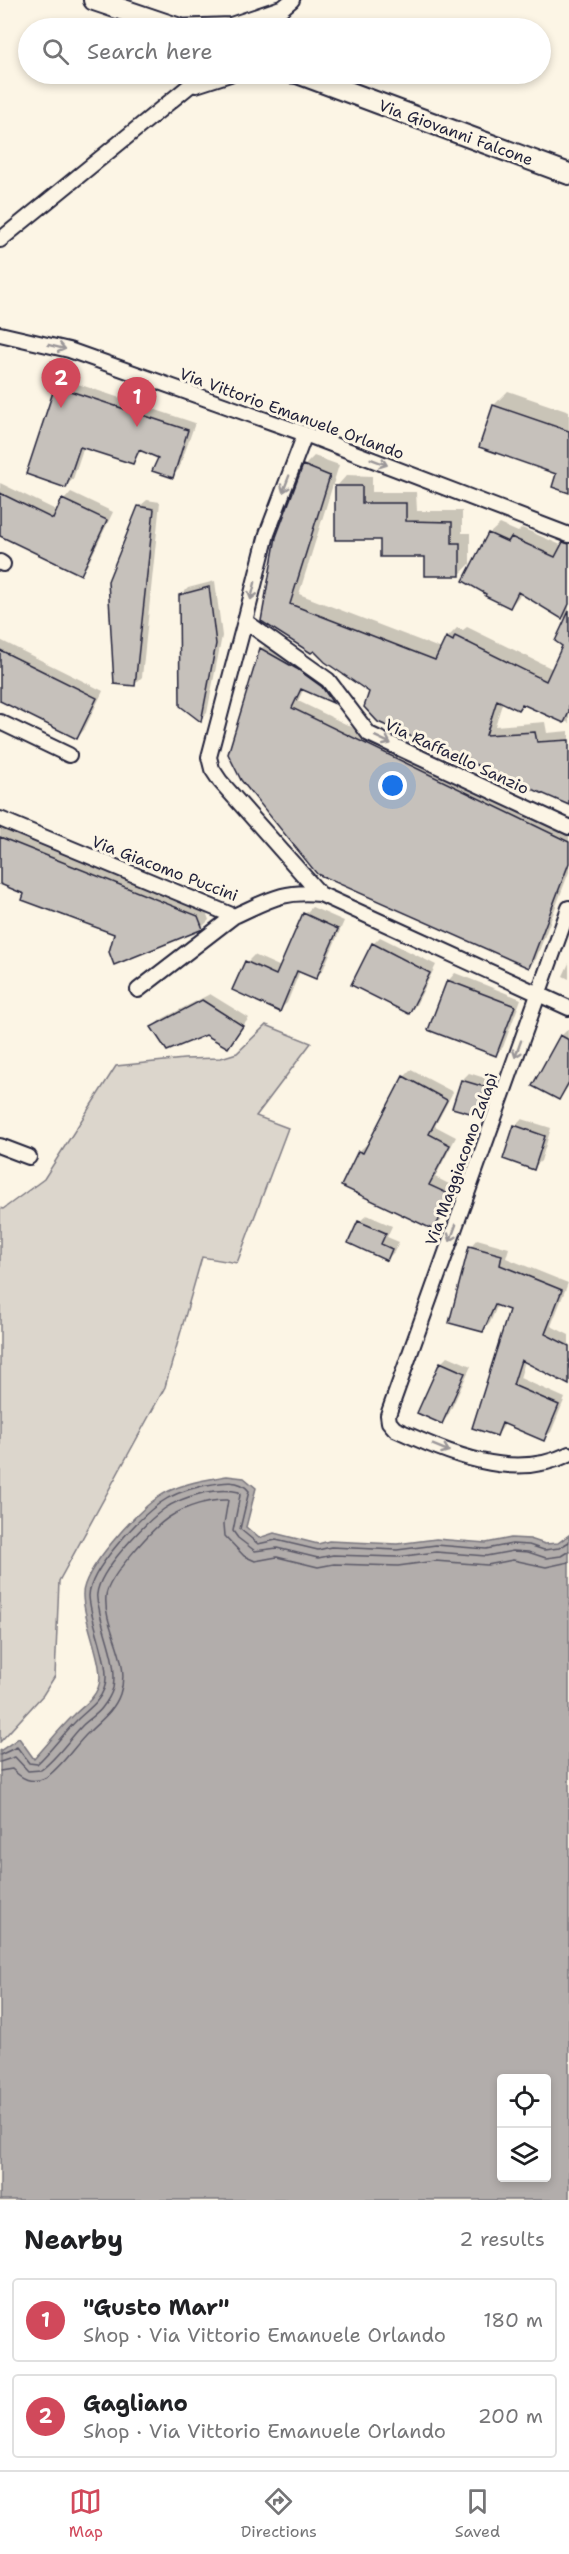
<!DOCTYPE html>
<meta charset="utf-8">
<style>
body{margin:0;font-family:"Shantell Sans",sans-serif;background:#f6f6f6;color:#202124}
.controls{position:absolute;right:18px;bottom:18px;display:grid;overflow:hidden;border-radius:6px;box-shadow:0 3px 9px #0003}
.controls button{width:54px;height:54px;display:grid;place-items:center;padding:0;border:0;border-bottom:2px solid #e0e0e0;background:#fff;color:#202124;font:30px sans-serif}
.you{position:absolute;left:393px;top:786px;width:21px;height:21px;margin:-15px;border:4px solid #fff;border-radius:50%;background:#1a73e8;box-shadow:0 0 0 9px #1a73e833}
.badge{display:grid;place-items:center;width:39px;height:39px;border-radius:50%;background:#d1495b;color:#fff;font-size:20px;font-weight:700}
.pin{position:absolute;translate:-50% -50px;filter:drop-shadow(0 2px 3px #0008)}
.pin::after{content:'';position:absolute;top:32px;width:21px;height:18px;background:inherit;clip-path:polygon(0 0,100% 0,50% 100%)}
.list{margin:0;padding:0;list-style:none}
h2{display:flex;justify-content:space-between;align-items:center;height:78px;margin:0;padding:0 24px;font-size:26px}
h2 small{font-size:20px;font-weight:400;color:#757577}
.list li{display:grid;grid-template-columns:39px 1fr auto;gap:18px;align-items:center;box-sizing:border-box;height:84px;margin:0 12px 12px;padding:0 12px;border:2px solid #e0e0e0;border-radius:6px}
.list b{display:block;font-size:22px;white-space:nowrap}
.list p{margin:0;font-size:20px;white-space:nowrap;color:#757577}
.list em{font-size:20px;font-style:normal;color:#757577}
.icon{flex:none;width:33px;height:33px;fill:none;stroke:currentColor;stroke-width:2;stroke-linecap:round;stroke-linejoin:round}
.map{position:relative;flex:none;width:569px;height:2200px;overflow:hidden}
.search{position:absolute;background:#fff;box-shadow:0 3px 9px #0003;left:18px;right:18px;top:18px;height:66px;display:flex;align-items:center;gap:15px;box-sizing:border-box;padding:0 21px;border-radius:33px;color:#757577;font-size:22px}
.sheet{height:270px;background:#fff}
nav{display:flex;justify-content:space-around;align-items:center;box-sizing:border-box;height:84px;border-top:2px solid #e0e0e0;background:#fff;font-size:16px;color:#757577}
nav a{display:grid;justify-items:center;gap:3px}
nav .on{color:#d1495b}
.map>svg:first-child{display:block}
</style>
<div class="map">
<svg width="569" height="2200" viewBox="0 0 569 2200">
<rect width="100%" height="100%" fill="#fcf5e5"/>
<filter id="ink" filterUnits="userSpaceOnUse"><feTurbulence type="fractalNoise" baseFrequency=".0167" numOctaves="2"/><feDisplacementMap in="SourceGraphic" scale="12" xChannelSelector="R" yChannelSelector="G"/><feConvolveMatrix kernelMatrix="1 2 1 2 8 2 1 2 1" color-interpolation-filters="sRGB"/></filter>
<g filter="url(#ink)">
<!-- green -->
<path fill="#dcd6cc" stroke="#7f7c84" stroke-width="1.5" d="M266,1025L311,1043L256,1116L288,1128L237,1263L202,1257L165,1387L59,1581L55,1676L43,1695L0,1742V1208L3,1209L44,1179L116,1066L184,1059L221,1058L237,1053Z"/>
<!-- water -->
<path fill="#b2adab" stroke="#78757e" stroke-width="1.5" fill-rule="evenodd" d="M227,1476L244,1478L256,1488L246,1527L259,1538L274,1533L318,1544L329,1541L397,1544L436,1539L486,1543L511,1538L530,1539L545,1544L558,1543L569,1535V2200H0V1751L19,1738L34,1759C47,1745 60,1728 74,1715C83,1706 93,1700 98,1688C107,1668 82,1620 83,1594C83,1570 136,1512 157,1498C176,1484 204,1480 227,1476ZM502,2078H546V2178H502Z"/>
<!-- shadow -->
<path fill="#0003" d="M63,379L195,423L179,469L172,476L159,457L142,450L132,462L84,446L73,479L66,486L56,387Z
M508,391L569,412V491L558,473L494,405Z
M314,456L339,465L299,594L442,649L447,638L457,628L463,630L467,627L553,669L564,646L567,619L522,593L510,607L489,534L500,524L518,532L522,528L563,546L569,539V723L524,703L518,709L503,701L495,726L545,722L547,733L569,731V804L371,691L314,649L262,620L304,466Z
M347,475L372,476V492H416L417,511H462V533H470V564L459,575L427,556L381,539L337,486Z
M0,483L58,511L64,500L71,492L113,512L87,566L80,573L0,535Z
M147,500L160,502L142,677L134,685L139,507Z
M215,581L222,636L207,713L200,720L181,595L188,588Z
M0,640L103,691L84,730L77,738L0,699Z
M268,642L339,695L333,701L304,688L298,701L569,832V872L536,959L529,967L318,873L261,649Z
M0,827L205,909L209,920L202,927L115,933L0,883Z
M312,907L344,921L323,970L315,978L300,971L287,1003L279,1010L247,962L254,955L281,967L305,914Z
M380,937L436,965L416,1005L409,1012L373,944Z
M569,963V979L563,976Z
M455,973L521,999L503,1047L496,1054L448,981Z
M210,994L249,1018L228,1046L206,1033L153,1027L160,1020Z
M568,1029L569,1085L559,1099L561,1036Z
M411,1070L453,1092L435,1126L456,1137L435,1177L457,1188L441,1221L434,1228L343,1185L359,1151L367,1144L369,1145L404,1077Z
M469,1073L491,1080L483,1107L476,1114L462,1080Z
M522,1119L551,1128L541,1161L533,1168L515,1126Z
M367,1215L392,1226L387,1237L399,1242L394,1252L387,1259L359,1222Z
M477,1239L509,1248L506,1258L568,1283L551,1326L569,1335V1383L525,1361L520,1378L565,1398L551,1432L543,1439L506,1423L497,1435L511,1309L498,1304L490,1323L483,1330L470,1247Z
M448,1356L471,1366L448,1416L441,1423V1363Z"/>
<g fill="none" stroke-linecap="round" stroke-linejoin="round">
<!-- shore -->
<path stroke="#5c5a68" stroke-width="1.5" d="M0,1755L17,1747L29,1763L37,1764C52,1750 63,1734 77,1720C87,1710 99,1703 104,1689C113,1668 90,1622 89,1596C89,1570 140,1517 160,1503C171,1495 189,1489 202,1486C218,1483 239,1477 249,1491L240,1529L258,1544L276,1540L318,1550L331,1547L397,1550L436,1545L486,1549L512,1544L529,1545L544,1550L559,1548L569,1542
M0,1762L15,1757L28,1771L41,1770C56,1759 68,1741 81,1727C87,1720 96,1716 102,1708C106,1703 111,1695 113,1688C118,1661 103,1634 99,1608C98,1604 96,1598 97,1594C99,1570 145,1523 164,1509C183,1496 216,1487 239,1492L240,1495L233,1531L238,1538L255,1551L277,1548L318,1558L333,1555L397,1557L436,1552L486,1556L513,1551L528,1552L546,1558L561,1556L569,1551
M0,1771L12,1769C22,1779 31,1784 45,1778C62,1767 74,1746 89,1732C101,1720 114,1711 120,1694C132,1660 103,1629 106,1596C107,1578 155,1525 171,1516C187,1506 210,1499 228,1500L224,1524L225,1536L244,1556L255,1561L277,1557L318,1567L334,1564L398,1566L435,1561L487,1565L513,1560L546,1567L569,1562"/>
</g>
<!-- building -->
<path fill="#c6c1bb" stroke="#22223b" stroke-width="1.5" d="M55,386L188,430L173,478L152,471L158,458L139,450L133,464L80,447L66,488L26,474Z
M493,405L569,431V493L552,487L556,474L479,447Z
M303,465L330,476L290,604L435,660L446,637L453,641L455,636L546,681L562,646L555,641L569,611V712L564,723L522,704L518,710L497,700L486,735L535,732L537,742L569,740V805L378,722L364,707L369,692L325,662L314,651L311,653L261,621L276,537Z
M335,486H362V503H406V521L452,522V543H460V576H425V557H380V540H335Z
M0,493L53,519L62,499L107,520L81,575L0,536Z
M138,506L154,509L135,686L114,684L108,581Z
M488,533L508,542L511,537L555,557L563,542L569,544V604L562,619L518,592L510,608L485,596L486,594L463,581Z
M209,587L216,644L201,722L180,706L179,595Z
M260,648L297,669L322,687L333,703L301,689L292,708L569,842V863L529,968L317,874L241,780L228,754Z
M0,650L97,698L77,739L0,701Z
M0,837L198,916L203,929L114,965L109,952L114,934L22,900L24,894L0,884Z
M303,913L338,929L316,979L297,971L280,1012L232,990L245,961L276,975Z
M372,943L430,973L409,1014L351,985Z
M447,980L515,1006L496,1056L428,1030Z
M202,1000L243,1026L228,1048L206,1035L167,1051L151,1027Z
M560,1035L569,1040V1082L559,1100L532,1086Z
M403,1076L447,1100L429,1134L450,1145L429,1185L451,1195L434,1230L341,1186L358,1151L363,1153Z
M461,1080L485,1087L477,1115L452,1108Z
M514,1125L545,1136L534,1170L503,1159Z
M358,1221L386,1233L381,1244L392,1249L387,1261L348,1243Z
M469,1246L502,1255L500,1265L562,1290L545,1334L569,1346V1385L521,1360L513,1385L559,1405L544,1441L502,1423L497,1436L472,1428L509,1310L495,1305L483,1332L449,1323Z
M440,1362L465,1373L442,1424L417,1413Z"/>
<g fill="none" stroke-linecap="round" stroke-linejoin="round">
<defs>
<path id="street" d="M173,27L231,25L284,7
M259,28L292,0
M279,74L307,77
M196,85L230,74
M0,240L204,74
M0,334L69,350L305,434L569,535
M305,434L267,534L245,621L328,680L369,734L569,827
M0,562L3,564
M245,621L209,757L212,769L220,781L320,894L569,1008
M0,722L69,755
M0,819L234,916C268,901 282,890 320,894
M569,908L388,1415L389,1422L395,1429C448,1453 513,1482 569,1454
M138,990L234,916
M0,1146L29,1157"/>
<path id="secondary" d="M94,0L177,28
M300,74L569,174"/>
</defs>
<!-- street casing -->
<use href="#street" stroke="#22223b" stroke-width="18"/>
<!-- secondary casing -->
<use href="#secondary" stroke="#22223b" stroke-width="24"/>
<!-- street -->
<use href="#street" stroke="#fcf5e5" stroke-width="14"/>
<!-- secondary -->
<use href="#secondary" stroke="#fcf5e5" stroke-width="20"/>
</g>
<!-- one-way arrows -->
<defs><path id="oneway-shaft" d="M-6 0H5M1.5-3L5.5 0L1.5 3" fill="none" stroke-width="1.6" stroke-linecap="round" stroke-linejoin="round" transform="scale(1.5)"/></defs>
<g stroke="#9a9698">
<use href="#oneway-shaft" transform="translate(57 347) rotate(14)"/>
<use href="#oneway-shaft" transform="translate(379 462) rotate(21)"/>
<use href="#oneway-shaft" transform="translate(286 484) rotate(111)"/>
<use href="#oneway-shaft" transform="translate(253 591) rotate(104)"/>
<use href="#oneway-shaft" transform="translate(383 740) rotate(25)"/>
<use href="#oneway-shaft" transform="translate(518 1049) rotate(110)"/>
<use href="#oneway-shaft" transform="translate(453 1233) rotate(110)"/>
<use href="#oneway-shaft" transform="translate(441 1448) rotate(22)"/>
</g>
</g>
<g text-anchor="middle" stroke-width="6" stroke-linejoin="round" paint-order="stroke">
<!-- street labels -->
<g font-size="16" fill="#22223b" stroke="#fcf5e5">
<text transform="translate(456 132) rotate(20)" y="6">Via Giovanni Falcone</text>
<text transform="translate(292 413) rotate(20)" y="6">Via Vittorio Emanuele Orlando</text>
<text transform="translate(457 756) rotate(25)" y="6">Via Raffaello Sanzio</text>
<text transform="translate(165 868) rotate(21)" y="6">Via Giacomo Puccini</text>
<text transform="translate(461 1159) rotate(-70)" y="6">Via Maggiacomo Zalapì</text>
</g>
</g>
</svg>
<div class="controls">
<button><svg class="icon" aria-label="locate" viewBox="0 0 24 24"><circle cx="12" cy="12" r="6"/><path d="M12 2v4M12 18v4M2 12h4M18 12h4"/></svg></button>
<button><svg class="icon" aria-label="layers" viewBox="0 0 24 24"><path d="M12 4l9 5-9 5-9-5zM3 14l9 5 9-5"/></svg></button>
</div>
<div class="you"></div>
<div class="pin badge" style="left:137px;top:427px">1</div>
<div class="pin badge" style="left:61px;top:408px">2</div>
<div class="search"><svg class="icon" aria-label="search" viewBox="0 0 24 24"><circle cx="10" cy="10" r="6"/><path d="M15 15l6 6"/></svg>Search here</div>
</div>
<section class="sheet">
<h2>Nearby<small>2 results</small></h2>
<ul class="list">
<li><span class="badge">1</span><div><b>&quot;Gusto Mar&quot;</b><p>Shop · Via Vittorio Emanuele Orlando</p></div><em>180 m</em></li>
<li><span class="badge">2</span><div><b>Gagliano</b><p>Shop · Via Vittorio Emanuele Orlando</p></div><em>200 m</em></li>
</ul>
</section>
<nav>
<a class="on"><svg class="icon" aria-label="map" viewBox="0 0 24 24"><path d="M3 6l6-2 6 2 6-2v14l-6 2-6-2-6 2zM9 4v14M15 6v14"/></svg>Map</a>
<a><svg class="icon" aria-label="directions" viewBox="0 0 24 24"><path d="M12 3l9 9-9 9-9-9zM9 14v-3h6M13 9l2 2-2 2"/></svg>Directions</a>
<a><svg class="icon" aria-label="saved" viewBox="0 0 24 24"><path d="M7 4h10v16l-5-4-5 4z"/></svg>Saved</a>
</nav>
